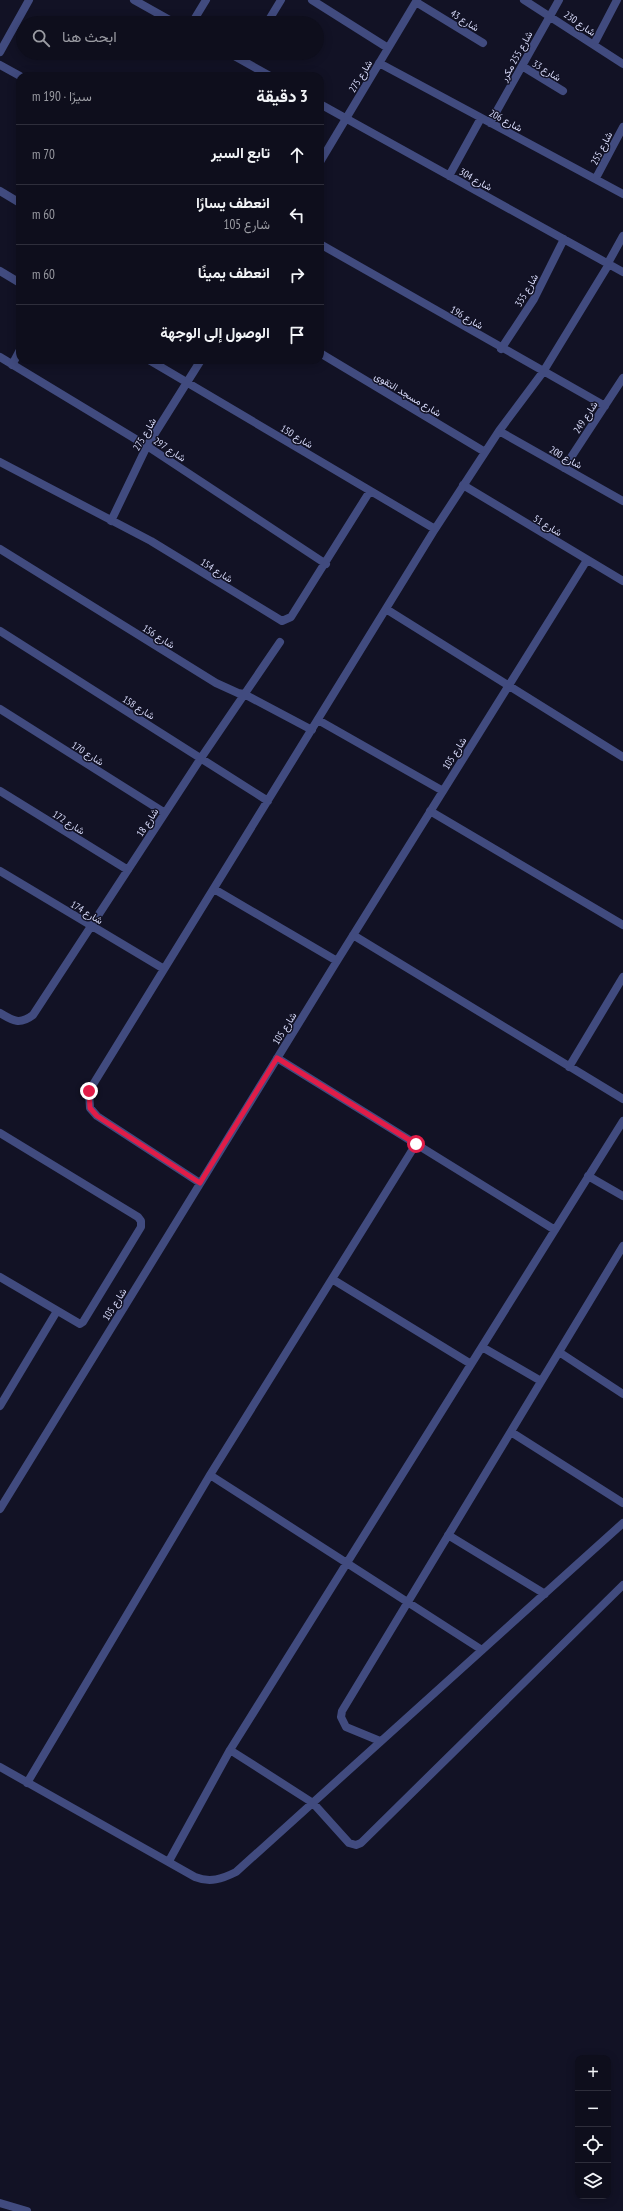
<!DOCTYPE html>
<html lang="ar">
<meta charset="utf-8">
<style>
body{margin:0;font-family:"PT Sans Narrow",Vazirmatn,sans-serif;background:#171725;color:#f1f3f6;direction:rtl}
.controls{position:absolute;right:12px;bottom:12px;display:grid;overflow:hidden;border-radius:8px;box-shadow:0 2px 10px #0003}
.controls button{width:36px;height:36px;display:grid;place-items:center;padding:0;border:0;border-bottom:1px solid #2e2e3b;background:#0e0e1c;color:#f1f3f6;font:20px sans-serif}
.stop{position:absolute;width:12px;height:12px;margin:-9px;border:3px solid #e11d48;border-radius:50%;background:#fff}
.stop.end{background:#e11d48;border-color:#fff;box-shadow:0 1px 4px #0008}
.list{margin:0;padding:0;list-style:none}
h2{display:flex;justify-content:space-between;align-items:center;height:52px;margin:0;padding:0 16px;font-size:17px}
h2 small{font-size:13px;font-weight:400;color:#9b9ca3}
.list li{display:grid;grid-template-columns:26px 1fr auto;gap:12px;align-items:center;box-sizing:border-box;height:60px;padding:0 16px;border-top:1px solid #2e2e3b}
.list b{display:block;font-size:15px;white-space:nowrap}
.list p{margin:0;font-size:13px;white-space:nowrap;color:#9b9ca3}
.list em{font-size:13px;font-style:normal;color:#9b9ca3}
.icon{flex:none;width:22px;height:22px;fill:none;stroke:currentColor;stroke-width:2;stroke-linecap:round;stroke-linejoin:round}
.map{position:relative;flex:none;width:623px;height:2211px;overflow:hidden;direction:ltr}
.search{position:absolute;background:#0e0e1c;box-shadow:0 2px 10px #0003;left:16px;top:16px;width:308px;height:44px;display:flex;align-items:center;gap:10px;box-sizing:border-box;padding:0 14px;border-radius:22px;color:#9b9ca3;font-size:15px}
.panel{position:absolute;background:#0e0e1c;box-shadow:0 2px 10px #0003;left:16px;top:72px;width:308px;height:292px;border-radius:12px;direction:rtl}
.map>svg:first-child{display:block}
</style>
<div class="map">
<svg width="623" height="2211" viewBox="0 0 623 2211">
<rect width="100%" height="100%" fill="#121225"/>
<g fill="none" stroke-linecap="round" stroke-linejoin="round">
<!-- lane -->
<path stroke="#414b7f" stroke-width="8" d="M0,1133L138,1217L141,1221V1227L83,1322L80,1324L0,1277
M0,1406L57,1311"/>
<!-- street -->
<path stroke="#414b7f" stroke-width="8" d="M134,0L175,23
M312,0L388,48
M524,0L623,64
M416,2L483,43
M192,23L206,0
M267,23L281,0
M594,44L617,0
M0,52L29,0
M229,53L270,76
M379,63L623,194
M0,65L20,76
M522,66L563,91
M320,104L623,272
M490,123L559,0
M320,162L417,0
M449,176L481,118
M596,178L623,127
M0,191L20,203
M320,244L605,406
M608,263L623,236
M0,271L20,283
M501,349L534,299L564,239
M320,353L485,452
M0,357L147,446L326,564
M149,360L435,529
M12,365L20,350
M499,431L623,501
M0,462L151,541L282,621L291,617L370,491
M564,468L623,378
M463,485L623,581
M111,521L147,446L201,360
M0,549L216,683L238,693L244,694L312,730
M386,609L623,757
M0,631L268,801
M0,709L165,813
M318,720L443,791
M0,791L128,870
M430,811L623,925
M0,871L164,969
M214,889L337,961
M353,935L623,1099
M0,1013C13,1021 20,1025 33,1015L201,758L280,642
M277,1058L555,1230
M569,1067L623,977
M588,1176L623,1196
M200,1183L97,1116L90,1108L89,1091L435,529L499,431L543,372L609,264
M332,1279L471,1364
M482,1347L541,1381
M559,1352L623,1394
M511,1432L623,1503
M210,1475L482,1650
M0,1509L337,961L587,560
M448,1535L545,1594
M380,1741L346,1727L341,1717L342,1711L623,1246
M230,1750L313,1803L349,1843L356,1845L361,1843L623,1585
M0,1767L195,1877C210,1883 222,1879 236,1872L623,1523
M27,1783L210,1475L416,1144
M169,1861L230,1750L623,1121
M0,2203L27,2211"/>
</g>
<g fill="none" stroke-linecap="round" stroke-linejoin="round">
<!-- route -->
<path stroke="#e11d48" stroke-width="5" d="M89,1091L90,1108L97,1116L200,1183L277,1058L416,1144"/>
</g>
<g text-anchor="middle" stroke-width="3" stroke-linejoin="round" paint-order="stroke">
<!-- street labels -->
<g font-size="10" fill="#d9dcfb" stroke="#121225">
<text transform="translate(465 20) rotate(32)" y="4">شارع 43</text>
<text transform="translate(580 23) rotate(34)" y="4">شارع 230</text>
<text transform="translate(516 56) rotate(-61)" y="4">شارع 255 مكرر</text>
<text transform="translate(547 70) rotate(31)" y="4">شارع 33</text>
<text transform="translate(360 76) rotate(-59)" y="4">شارع 275</text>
<text transform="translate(506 120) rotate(28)" y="4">شارع 206</text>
<text transform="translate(601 148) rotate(-63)" y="4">شارع 255</text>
<text transform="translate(476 179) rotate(29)" y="4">شارع 304</text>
<text transform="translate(526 290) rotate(-60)" y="4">شارع 355</text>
<text transform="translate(467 317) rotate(30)" y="4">شارع 196</text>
<text transform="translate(408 394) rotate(31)" y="4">شارع مسجد التقوى</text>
<text transform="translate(585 417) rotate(-57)" y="4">شارع 249</text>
<text transform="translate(144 434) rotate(-60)" y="4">شارع 275</text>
<text transform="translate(297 436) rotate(31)" y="4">شارع 150</text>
<text transform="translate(170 449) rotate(33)" y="4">شارع 297</text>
<text transform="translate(566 457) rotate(29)" y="4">شارع 200</text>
<text transform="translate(548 525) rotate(31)" y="4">شارع 51</text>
<text transform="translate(217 570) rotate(32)" y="4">شارع 154</text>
<text transform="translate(159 636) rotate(32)" y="4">شارع 156</text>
<text transform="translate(139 707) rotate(32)" y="4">شارع 158</text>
<text transform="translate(88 753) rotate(32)" y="4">شارع 170</text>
<text transform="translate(454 753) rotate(-58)" y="4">شارع 105</text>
<text transform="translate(69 822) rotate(32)" y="4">شارع 172</text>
<text transform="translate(147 822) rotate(-57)" y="4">شارع 18</text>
<text transform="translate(87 912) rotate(31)" y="4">شارع 174</text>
<text transform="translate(284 1028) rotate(-58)" y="4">شارع 105</text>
<text transform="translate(114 1304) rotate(-58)" y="4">شارع 105</text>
</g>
</g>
</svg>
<div class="controls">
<button>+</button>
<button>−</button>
<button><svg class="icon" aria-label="locate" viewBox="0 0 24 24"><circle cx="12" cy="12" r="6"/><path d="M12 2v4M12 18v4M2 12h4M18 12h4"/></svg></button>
<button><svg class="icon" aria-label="layers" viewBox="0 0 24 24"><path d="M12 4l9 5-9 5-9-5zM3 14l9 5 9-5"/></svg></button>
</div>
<div class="stop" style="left:416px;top:1144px"></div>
<div class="stop end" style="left:89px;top:1091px"></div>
<div class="search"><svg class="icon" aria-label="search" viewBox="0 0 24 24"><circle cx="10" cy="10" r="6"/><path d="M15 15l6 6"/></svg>ابحث هنا</div>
<section class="panel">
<h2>3 دقيقة<small>سيرًا · 190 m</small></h2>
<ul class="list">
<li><svg class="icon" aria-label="ahead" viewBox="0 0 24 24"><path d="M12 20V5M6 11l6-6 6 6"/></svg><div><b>تابع السير</b></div><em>70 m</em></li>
<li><svg class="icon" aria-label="left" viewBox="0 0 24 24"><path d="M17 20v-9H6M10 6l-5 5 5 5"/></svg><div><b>انعطف يسارًا</b><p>شارع 105</p></div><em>60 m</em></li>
<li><svg class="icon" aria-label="right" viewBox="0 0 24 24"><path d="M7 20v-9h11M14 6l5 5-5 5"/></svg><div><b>انعطف يمينًا</b></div><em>60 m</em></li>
<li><svg class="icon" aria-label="arrive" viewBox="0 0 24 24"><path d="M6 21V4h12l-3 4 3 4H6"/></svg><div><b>الوصول إلى الوجهة</b></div></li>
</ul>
</section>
</div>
